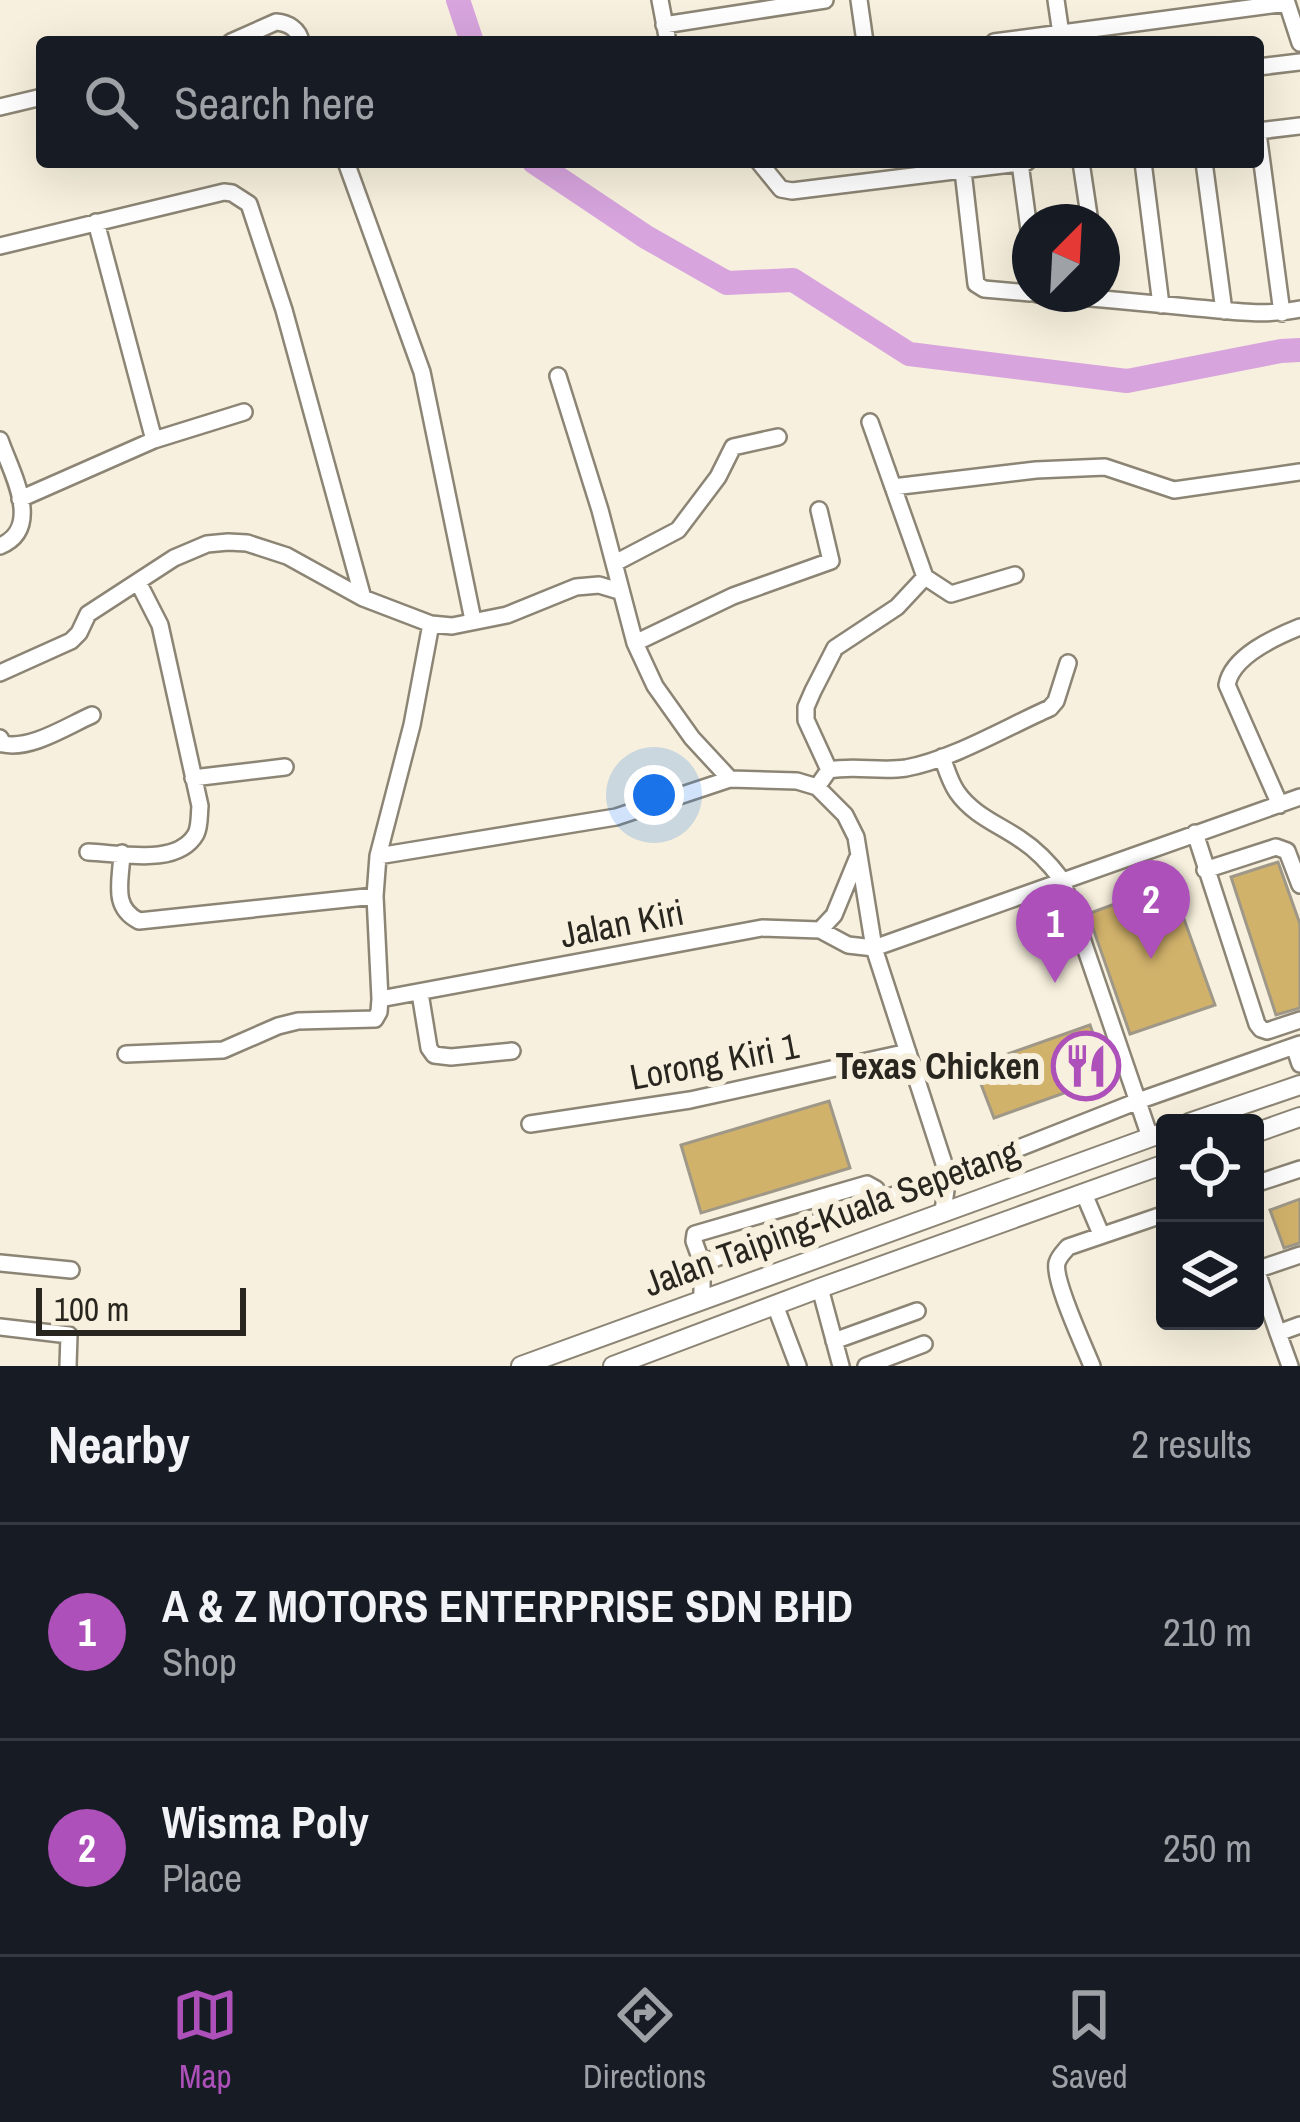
<!DOCTYPE html>
<style>
body{margin:0;font-family:"Archivo Narrow",sans-serif;background:#20242c;color:#f1f3f6}
.controls{position:absolute;right:36px;bottom:36px;display:grid;overflow:hidden;border-radius:12px;box-shadow:0 12px 48px #0002}
.controls button{width:108px;height:108px;display:grid;place-items:center;padding:0;border:0;border-bottom:3px solid #363941;background:#171b24;color:#f1f3f6;font:60px sans-serif}
.compass{position:absolute;left:1012px;top:204px;width:108px;height:108px;border-radius:50%;background:#171b24;box-shadow:0 12px 48px #0002;rotate:24deg}
.scale{position:absolute;left:36px;bottom:30px;width:210px;box-sizing:border-box;padding-left:12px;border:6px solid #292620;border-top:0;font-size:33px;line-height:42px;white-space:nowrap;color:#292620;-webkit-text-stroke:9px #f7f0de;paint-order:stroke}
.you{position:absolute;left:654px;top:795px;width:42px;height:42px;margin:-30px;border:9px solid #fff;border-radius:50%;background:#1a73e8;box-shadow:0 0 0 18px #1a73e833}
.badge{display:grid;place-items:center;width:78px;height:78px;border-radius:50%;background:#ad50ba;color:#fff;font-size:39px;font-weight:700}
.pin{position:absolute;translate:-50% -99px;filter:drop-shadow(0 3px 6px #0008)}
.pin::after{content:'';position:absolute;top:63px;width:42px;height:36px;background:inherit;clip-path:polygon(0 0,100% 0,50% 100%)}
.list{margin:0;padding:0;list-style:none}
h2{display:flex;justify-content:space-between;align-items:center;height:156px;margin:0;padding:0 48px;font-size:51px}
h2 small{font-size:39px;font-weight:400;color:#9ea1a6}
.list li{display:grid;grid-template-columns:78px 1fr auto;gap:36px;align-items:center;box-sizing:border-box;height:216px;padding:0 48px;border-top:3px solid #363941}
.list b{display:block;font-size:45px;white-space:nowrap}
.list p{margin:0;font-size:39px;white-space:nowrap;color:#9ea1a6}
.list em{font-size:39px;font-style:normal;color:#9ea1a6}
.icon{flex:none;width:66px;height:66px;fill:none;stroke:currentColor;stroke-width:2;stroke-linecap:round;stroke-linejoin:round}
.map{position:relative;flex:none;width:1300px;height:1366px;overflow:hidden}
.search{position:absolute;background:#171b24;box-shadow:0 12px 48px #0002;left:36px;right:36px;top:36px;height:132px;display:flex;align-items:center;gap:30px;box-sizing:border-box;padding:0 42px;border-radius:12px;color:#9ea1a6;font-size:45px}
.sheet{height:588px;background:#171b24}
nav{display:flex;justify-content:space-around;align-items:center;box-sizing:border-box;height:168px;border-top:3px solid #363941;background:#171b24;font-size:33px;color:#9ea1a6}
nav a{display:grid;justify-items:center;gap:6px}
nav .on{color:#ad50ba}
.map>svg:first-child{display:block}
</style>
<div class="map">
<svg width="1300" height="1366" viewBox="0 0 1300 1366">
<rect width="100%" height="100%" fill="#f7f0de"/>
<g fill="none" stroke-linecap="round" stroke-linejoin="round">
<!-- river -->
<path stroke="#d7a4dd" stroke-width="24" d="M458,0L472,42
M534,162L646,237L727,283L793,280L909,354L1127,381L1281,351L1300,350"/>
</g>
<!-- building -->
<path fill="#d1b26b" stroke="#9f9888" stroke-width="3" d="M1278,862L1300,924V1008L1276,1015L1231,877Z
M1171,883L1215,1005L1130,1034L1088,914Z
M1090,1025L1109,1077L994,1118L974,1066Z
M829,1101L850,1168L701,1213L681,1145Z
M1300,1199V1243L1284,1248L1270,1210Z"/>
<g fill="none" stroke-linecap="round" stroke-linejoin="round">
<defs>
<path id="minor" d="M660,0L668,42
M859,0L865,42
M1056,0L1061,34
M1286,0L1300,43
M664,25L825,0
M231,42L276,22C288,23 299,29 301,42
M994,42L1287,3
M1258,67L1300,62
M0,107L42,97
M1258,131L1300,126
M1258,133L1282,313
M346,162L422,372L473,620
M759,162L781,189L792,191L1027,162
M1081,162L1090,222
M1143,162L1161,305
M1204,162L1224,311
M1020,163L1030,237
M963,171L976,284L984,289L1030,293
M96,222L154,440
M0,246L224,192L232,193L249,204L284,310L363,598
M1037,294C1087,297 1137,302 1187,307C1225,310 1263,317 1300,309
M558,376L600,510L635,643L655,686L692,738L730,779
M0,440C11,472 44,528 0,546
M893,487L1036,470L1105,467L1174,490L1300,472
M20,499L154,440L244,412
M615,563L678,530L718,477L733,447L778,437
M925,577L951,594L1015,575
M635,643L733,596L831,561L819,510
M0,673L71,641L79,633L88,614L174,558L207,544L228,542L247,543L287,556L363,598L431,624L452,626L507,615L576,587L599,585L619,591
M0,738L3,744C31,750 67,726 92,715
M942,757C946,768 950,782 957,792C973,815 998,824 1020,839C1037,850 1050,864 1062,880L1150,1137
M829,770L806,720V707L813,691L835,648L897,607L925,577L870,422
M193,778L285,767
M817,787L829,770C855,765 880,772 906,768C951,760 1007,727 1050,708L1056,701L1068,663
M1280,805L1227,685C1232,656 1275,637 1300,627
M1195,833L1257,1024L1261,1029L1267,1031L1300,1020
M88,852C120,853 177,867 196,834C200,826 199,815 200,806L160,625L138,582
M122,853C121,881 111,907 139,921L375,896
M378,856L616,817L730,779L797,781L817,787L845,815L856,837L874,948L948,1176L943,1211
M1205,870L1276,847L1287,851L1300,885
M820,930L834,915L857,859
M420,993L429,1048L434,1055L451,1057L512,1051
M380,999L762,928L820,930L848,945L874,948L1300,797
M1294,1046L1300,1064
M126,1054L223,1050L278,1026L298,1021L375,1019L379,1012L380,999L375,896L378,856L412,725L431,624
M530,1124L690,1100L908,1052
M1255,1184L1300,1169
M1084,1194L1101,1234
M0,1263L71,1270
M702,1263L694,1241L695,1234L867,1184L876,1189L879,1199
M1255,1266L1278,1333L1300,1325
M1256,1270L1300,1255
M820,1288L841,1366
M702,1299V1263L948,1176L1138,1101L1300,1044
M775,1305L798,1366
M0,1327L69,1335L68,1366
M1278,1333L1290,1366
M834,1341L917,1311
M866,1366L924,1344
M1092,1366C1084,1346 1053,1280 1057,1263C1059,1256 1064,1252 1068,1247L1165,1214"/>
<path id="major" d="M1189,1123L1300,1085
M1255,1133L1300,1117
M521,1366L1165,1132
M613,1366L820,1288L1165,1164"/>
</defs>
<!-- minor casing -->
<use href="#minor" stroke="#8c8575" stroke-width="20"/>
<!-- major casing -->
<use href="#major" stroke="#8c8575" stroke-width="22"/>
<!-- minor -->
<use href="#minor" stroke="#fff" stroke-width="15"/>
<!-- major -->
<use href="#major" stroke="#fff" stroke-width="18"/>
</g>
<!-- icons -->
<defs>
<symbol id="restaurant-ring" viewBox="-11 -11 22 22"><circle r="9.5" fill="#f7f0de" stroke="#ad50ba" stroke-width="1.5"/><path d="M-5-6h1v4h1v-4h1v4h1v-4h1v5L-1.5 .5V6h-2V.5L-5-1ZM5-6V6H3V1.5H1.5Q1.5-4 5-6Z" fill="#ad50ba"/></symbol>
</defs>
<g fill-rule="evenodd">
<use href="#restaurant-ring" x="1048" y="1028" width="76" height="76"/>
</g>
<g text-anchor="middle" stroke-width="12" stroke-linejoin="round" paint-order="stroke">
<!-- street labels -->
<g font-size="36" fill="#292620" stroke="#f7f0de">
<text transform="translate(622 923) rotate(-11)" y="13">Jalan Kiri</text>
<text transform="translate(714 1061) rotate(-11)" y="13">Lorong Kiri 1</text>
<text transform="translate(831 1217) rotate(-20)" y="13">Jalan Taiping-Kuala Sepetang</text>
</g>
<!-- poi labels -->
<g font-size="36" font-weight="bold" fill="#292620" stroke="#f7f0de" text-anchor="end">
<text x="1040" y="1079">Texas Chicken</text>
</g>
</g>
</svg>
<div class="controls">
<button><svg class="icon" aria-label="locate" viewBox="0 0 24 24"><circle cx="12" cy="12" r="6"/><path d="M12 2v4M12 18v4M2 12h4M18 12h4"/></svg></button>
<button><svg class="icon" aria-label="layers" viewBox="0 0 24 24"><path d="M12 4l9 5-9 5-9-5zM3 14l9 5 9-5"/></svg></button>
</div>
<svg class="compass" viewBox="-18 -18 36 36"><path d="M0-13l5 13h-10z" fill="#e53935"/><path d="M0 13l5-13h-10z" fill="#9ea1a6"/></svg>
<div class="scale">100 m</div>
<div class="you"></div>
<div class="pin badge" style="left:1055px;top:983px">1</div>
<div class="pin badge" style="left:1151px;top:959px">2</div>
<div class="search"><svg class="icon" aria-label="search" viewBox="0 0 24 24"><circle cx="10" cy="10" r="6"/><path d="M15 15l6 6"/></svg>Search here</div>
</div>
<section class="sheet">
<h2>Nearby<small>2 results</small></h2>
<ul class="list">
<li><span class="badge">1</span><div><b>A &amp; Z MOTORS ENTERPRISE SDN BHD</b><p>Shop</p></div><em>210 m</em></li>
<li><span class="badge">2</span><div><b>Wisma Poly</b><p>Place</p></div><em>250 m</em></li>
</ul>
</section>
<nav>
<a class="on"><svg class="icon" aria-label="map" viewBox="0 0 24 24"><path d="M3 6l6-2 6 2 6-2v14l-6 2-6-2-6 2zM9 4v14M15 6v14"/></svg>Map</a>
<a><svg class="icon" aria-label="directions" viewBox="0 0 24 24"><path d="M12 3l9 9-9 9-9-9zM9 14v-3h6M13 9l2 2-2 2"/></svg>Directions</a>
<a><svg class="icon" aria-label="saved" viewBox="0 0 24 24"><path d="M7 4h10v16l-5-4-5 4z"/></svg>Saved</a>
</nav>
